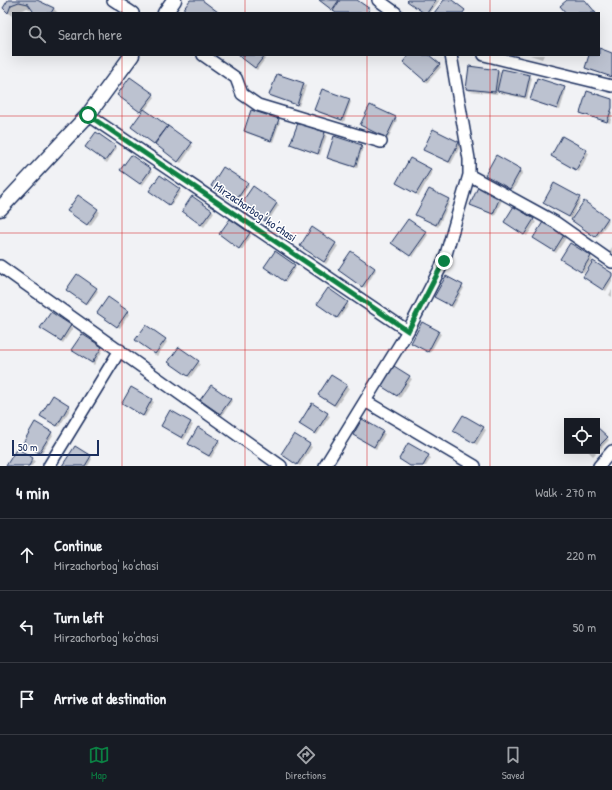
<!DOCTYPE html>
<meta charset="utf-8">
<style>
body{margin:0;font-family:"Patrick Hand",sans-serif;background:#20242c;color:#f1f3f6}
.controls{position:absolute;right:12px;bottom:12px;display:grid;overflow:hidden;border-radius:0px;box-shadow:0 4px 16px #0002}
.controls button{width:36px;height:36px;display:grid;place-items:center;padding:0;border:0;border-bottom:1px solid #363941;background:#171b24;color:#f1f3f6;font:20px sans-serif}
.scale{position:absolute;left:12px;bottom:10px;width:87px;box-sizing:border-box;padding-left:4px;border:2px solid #1b2f5e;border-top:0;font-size:11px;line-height:14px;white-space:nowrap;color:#1b2f5e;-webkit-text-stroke:3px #fff;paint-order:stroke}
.stop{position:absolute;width:12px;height:12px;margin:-9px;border:3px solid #0b8043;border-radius:50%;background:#fff}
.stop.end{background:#0b8043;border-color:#fff;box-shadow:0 1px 4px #0008}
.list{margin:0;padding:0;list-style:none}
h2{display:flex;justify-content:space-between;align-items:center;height:52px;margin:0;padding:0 16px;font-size:17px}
h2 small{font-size:13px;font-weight:400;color:#9ea1a6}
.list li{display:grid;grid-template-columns:26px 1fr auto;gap:12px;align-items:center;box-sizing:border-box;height:72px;padding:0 16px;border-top:1px solid #363941}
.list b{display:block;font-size:15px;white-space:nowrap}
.list p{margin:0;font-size:13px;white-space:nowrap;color:#9ea1a6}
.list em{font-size:13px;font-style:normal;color:#9ea1a6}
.icon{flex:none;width:22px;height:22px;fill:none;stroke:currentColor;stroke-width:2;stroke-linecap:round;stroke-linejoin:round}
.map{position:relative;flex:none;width:612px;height:466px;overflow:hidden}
.search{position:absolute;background:#171b24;box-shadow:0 4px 16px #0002;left:12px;right:12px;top:12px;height:44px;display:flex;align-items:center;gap:10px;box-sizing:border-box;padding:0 14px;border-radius:0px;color:#9ea1a6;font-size:15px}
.sheet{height:268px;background:#171b24}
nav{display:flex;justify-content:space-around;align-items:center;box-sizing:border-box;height:56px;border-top:1px solid #363941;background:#171b24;font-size:11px;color:#9ea1a6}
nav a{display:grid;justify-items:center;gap:2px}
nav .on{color:#0b8043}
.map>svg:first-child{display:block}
</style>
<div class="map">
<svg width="612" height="466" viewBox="0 0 612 466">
<rect width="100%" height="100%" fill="#f1f2f5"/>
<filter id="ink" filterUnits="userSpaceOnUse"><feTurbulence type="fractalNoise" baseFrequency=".025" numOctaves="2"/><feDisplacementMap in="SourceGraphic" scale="8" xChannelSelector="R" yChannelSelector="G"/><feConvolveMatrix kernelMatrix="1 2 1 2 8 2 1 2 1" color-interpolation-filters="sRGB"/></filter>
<g filter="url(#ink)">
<!-- shadow -->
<path fill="#0003" d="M9,0H35L54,9L58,13H33L34,11L27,8L18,13H13V17L4,8Z
M319,0H355L371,12L336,13Z
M409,0H440L430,13H424Z
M599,50L612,54V77L588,70L586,67L590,55H599Z
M238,55H268L257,70Z
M410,55H428L441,67L427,83L404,62Z
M530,55H544L542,59Z
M498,71L500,73L499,79H500L530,76L532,78L527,99L500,93L498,90L497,94L469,91L467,88Z
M277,75L304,84L306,86L299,106L273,97L270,95Z
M564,88L566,90L560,110L533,102L531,100Z
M153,95L155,97L145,110L193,146L181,163L134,129L142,113L120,97Z
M349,100L351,102L344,122L318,112L315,110Z
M612,100V116L610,123L583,114L581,112Z
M395,118L397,120L388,139L361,125Z
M278,120L280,122L273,142L247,133L245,131Z
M298,124L325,133L327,135L320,155L294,146L292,144Z
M562,138L589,153L579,172L552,156Z
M458,143L461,145L451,164L424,150Z
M115,146L117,148L107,163L88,149Z
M361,146L363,148L357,168L330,160L328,157Z
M150,169L152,172L142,186L121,170Z
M430,170L432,172L419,196L398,183Z
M521,170L523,172L513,190L488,177Z
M247,184L249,186L237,203L214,188Z
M179,190L181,192L171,206L152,193Z
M78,197L100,212L90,226L71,213Z
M193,197L214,212L204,227L183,211Z
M500,198L502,200L495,216L474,206Z
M579,198L581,200L572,217L607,219L609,221L597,238L574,222L572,219L547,205Z
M448,200L450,202L438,227L417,215Z
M276,203L279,205L267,223L244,207Z
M514,207L536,222L527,236L505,222Z
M544,224L566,238L556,253L534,238Z
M312,229L338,246L326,264L301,246Z
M426,233L428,235L413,257L395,245Z
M249,234L251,236L242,250L222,236Z
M571,244L593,259L584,273L564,261Z
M612,247V255L609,252Z
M294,266L296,268L286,282L267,269Z
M374,268L376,270L365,288L341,272Z
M612,274V281L606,291L584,277Z
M462,286L464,288L453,308L436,297Z
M96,289L98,291L88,305L69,292Z
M328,290L349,305L339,319L320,306Z
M612,290V297L609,295Z
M127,312L129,314L120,328L100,315Z
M51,313L73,328L63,343L44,330Z
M423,323L441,334L430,353L412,343Z
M82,335L103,350L94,365L75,352Z
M136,340H165L167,342L157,356Z
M169,362H198L200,364L190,378Z
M332,376L349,388L336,407L321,397Z
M409,377L412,379L400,398L382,386Z
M132,388L154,402L145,417L123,403Z
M53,397L71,408L59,427L43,418Z
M230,399L232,401L222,416L203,402Z
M312,405L330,416L317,435L302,425Z
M171,411L193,425L184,440L162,426Z
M363,420L385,434L376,449L354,435Z
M483,428L486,430L477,445L455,431Z
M597,428L609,440L593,456L588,451H597Z
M51,433L53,435L41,454L26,445Z
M295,435L312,447L300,466L284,456Z
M218,441L220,443L211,458L191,446Z
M409,444L431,458L426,466H411L400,459Z
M17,450L35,461L32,466H7Z
M90,457L92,459L88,466H63Z"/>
<!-- building -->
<path fill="#bcc2d0" stroke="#1b2f5e" d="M8,0H37L54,8L51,13H32L33,11L28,4L19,2L11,5L8,13L3,8Z
M190,0H202L218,12L217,13H181Z
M319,0H339L332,10Z
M340,0H357L370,9L367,13H336L333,11Z
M408,0H436L427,13H424L407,1Z
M444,0H452L465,10L463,13H434Z
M567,0H585L596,13H566L560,6Z
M599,48L612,53V77L585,68L589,55H599Z
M238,55H265L255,68Z
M409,55H429L440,64L425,81L403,62Z
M469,66L498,70L495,92L466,89Z
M502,69L530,75L525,97L497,91Z
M277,74L304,83L297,105L269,95Z
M130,77L154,94L140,112L117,95Z
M537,78L565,87L557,109L530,100Z
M322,89L350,99L342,120L314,110Z
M587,91L612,99V108L607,122L580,113Z
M370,105L396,117L386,138L360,125Z
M144,109L168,126L154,144L131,127Z
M251,110L279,119L271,141L244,131Z
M298,123L325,132L318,154L290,144Z
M168,126L192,143L178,162L155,144Z
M433,129L459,142L449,162L423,150Z
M96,132L116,146L105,161L85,147Z
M334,136L362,145L355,167L327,158Z
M562,136L587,150L576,170L551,156Z
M131,155L151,169L140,184L120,170Z
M496,155L521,169L510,189L485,175Z
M410,158L431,169L416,194L396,183Z
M223,167L248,183L235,202L211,186Z
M160,175L180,189L169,205L149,191Z
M554,183L580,197L569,217L543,203Z
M253,186L277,203L265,221L240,205Z
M478,187L500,197L493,214L470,205Z
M429,189L449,199L436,225L415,215Z
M78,195L98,209L87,225L67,211Z
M192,196L212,210L201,225L182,211Z
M584,201L608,218L595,237L571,220Z
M514,206L534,219L524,235L504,222Z
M230,219L250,233L239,249L219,234Z
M408,219L427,232L410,256L391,243Z
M543,222L564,235L554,251L533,238Z
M312,227L336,243L324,262L300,246Z
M570,243L591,256L581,272L560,259Z
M275,251L295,265L284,281L264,267Z
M351,251L375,268L362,287L338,270Z
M593,261L612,273V276L603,290L583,277Z
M77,274L97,288L86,304L66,290Z
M446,276L463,285L451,306L434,297Z
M328,288L348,302L337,318L317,304Z
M108,297L128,311L117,327L97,313Z
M51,312L71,325L61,341L40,328Z
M422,322L439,331L428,352L411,343Z
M146,325L166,339L155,354L135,340Z
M82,334L102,347L92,363L71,350Z
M179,347L199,361L188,376L168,362Z
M394,366L410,376L397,396L381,386Z
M331,375L347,385L334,405L318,395Z
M211,385L231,399L220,414L200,400Z
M131,387L152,399L143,416L122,403Z
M53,395L69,405L57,426L40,416Z
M312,403L328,413L315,434L299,424Z
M170,410L191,422L182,438L161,426Z
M463,415L484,427L474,443L453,431Z
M362,419L383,431L374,447L353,435Z
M35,422L52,432L39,453L23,443Z
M198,427L219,440L209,456L188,444Z
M597,427L608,437L597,448Z
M294,434L310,444L297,465L281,454Z
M408,443L429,455L423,466H410L399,459Z
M75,446L91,456L85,466H62Z
M17,448L33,458L29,466H6Z"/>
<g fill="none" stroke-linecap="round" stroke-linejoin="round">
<defs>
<path id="minor" d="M113,0L133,13
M378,0L396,13
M203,55L236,78L242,94L258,105L381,142
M484,55L612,86
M88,115L408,331
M469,175L555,222L612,262
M0,266L281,466
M365,401L475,466
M49,466L120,350
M325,466L408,331L444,261L469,175V159L451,55
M599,466L612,451"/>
<path id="tertiary" d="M165,13L174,0
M0,209L88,115L132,55"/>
</defs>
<!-- minor casing -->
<use href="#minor" stroke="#1b2f5e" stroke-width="14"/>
<!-- tertiary casing -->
<use href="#tertiary" stroke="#1b2f5e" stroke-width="17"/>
<!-- minor -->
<use href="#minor" stroke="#fff" stroke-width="11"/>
<!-- tertiary -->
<use href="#tertiary" stroke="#fff" stroke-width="14"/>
</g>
</g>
<g fill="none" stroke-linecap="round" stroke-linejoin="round" filter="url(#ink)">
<!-- route -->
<path stroke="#0b8043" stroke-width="5" d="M88,115L408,331L444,261"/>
</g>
<!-- grid -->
<path fill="none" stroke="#d62828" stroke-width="1" stroke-opacity="0.55" d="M122,0V13M245,0V13M367,0V13M490,0V13M122,55V466M245,55V466M367,55V466M490,55V466M0,116H612M0,233H612M0,350H612"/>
<g text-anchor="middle" stroke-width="3" stroke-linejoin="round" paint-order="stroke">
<!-- street labels -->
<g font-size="12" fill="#1b2f5e" stroke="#fff">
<text transform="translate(255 212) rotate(34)" y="4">Mirzachorbog' ko'chasi</text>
</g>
</g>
</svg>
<div class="controls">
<button><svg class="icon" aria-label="locate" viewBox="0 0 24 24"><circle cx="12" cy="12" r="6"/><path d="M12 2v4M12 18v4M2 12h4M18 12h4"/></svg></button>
</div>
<div class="scale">50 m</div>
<div class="stop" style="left:88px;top:115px"></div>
<div class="stop end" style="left:444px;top:261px"></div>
<div class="search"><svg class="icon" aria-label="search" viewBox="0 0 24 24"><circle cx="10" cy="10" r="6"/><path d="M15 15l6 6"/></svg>Search here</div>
</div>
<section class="sheet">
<h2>4 min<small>Walk · 270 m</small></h2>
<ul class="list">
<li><svg class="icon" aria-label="ahead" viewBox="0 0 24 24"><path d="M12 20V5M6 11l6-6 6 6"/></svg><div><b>Continue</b><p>Mirzachorbog' ko'chasi</p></div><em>220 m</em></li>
<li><svg class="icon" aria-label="left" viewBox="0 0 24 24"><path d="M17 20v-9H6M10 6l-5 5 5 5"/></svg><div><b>Turn left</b><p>Mirzachorbog' ko'chasi</p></div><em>50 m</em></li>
<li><svg class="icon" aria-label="arrive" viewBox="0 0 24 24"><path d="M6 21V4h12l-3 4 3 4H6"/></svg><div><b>Arrive at destination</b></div></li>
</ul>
</section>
<nav>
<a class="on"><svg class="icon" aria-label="map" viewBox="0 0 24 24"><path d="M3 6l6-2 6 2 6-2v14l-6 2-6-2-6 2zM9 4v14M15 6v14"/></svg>Map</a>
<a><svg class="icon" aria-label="directions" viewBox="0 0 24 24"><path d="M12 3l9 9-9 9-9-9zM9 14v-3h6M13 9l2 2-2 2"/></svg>Directions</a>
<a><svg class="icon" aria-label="saved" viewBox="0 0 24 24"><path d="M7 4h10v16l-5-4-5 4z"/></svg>Saved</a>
</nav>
